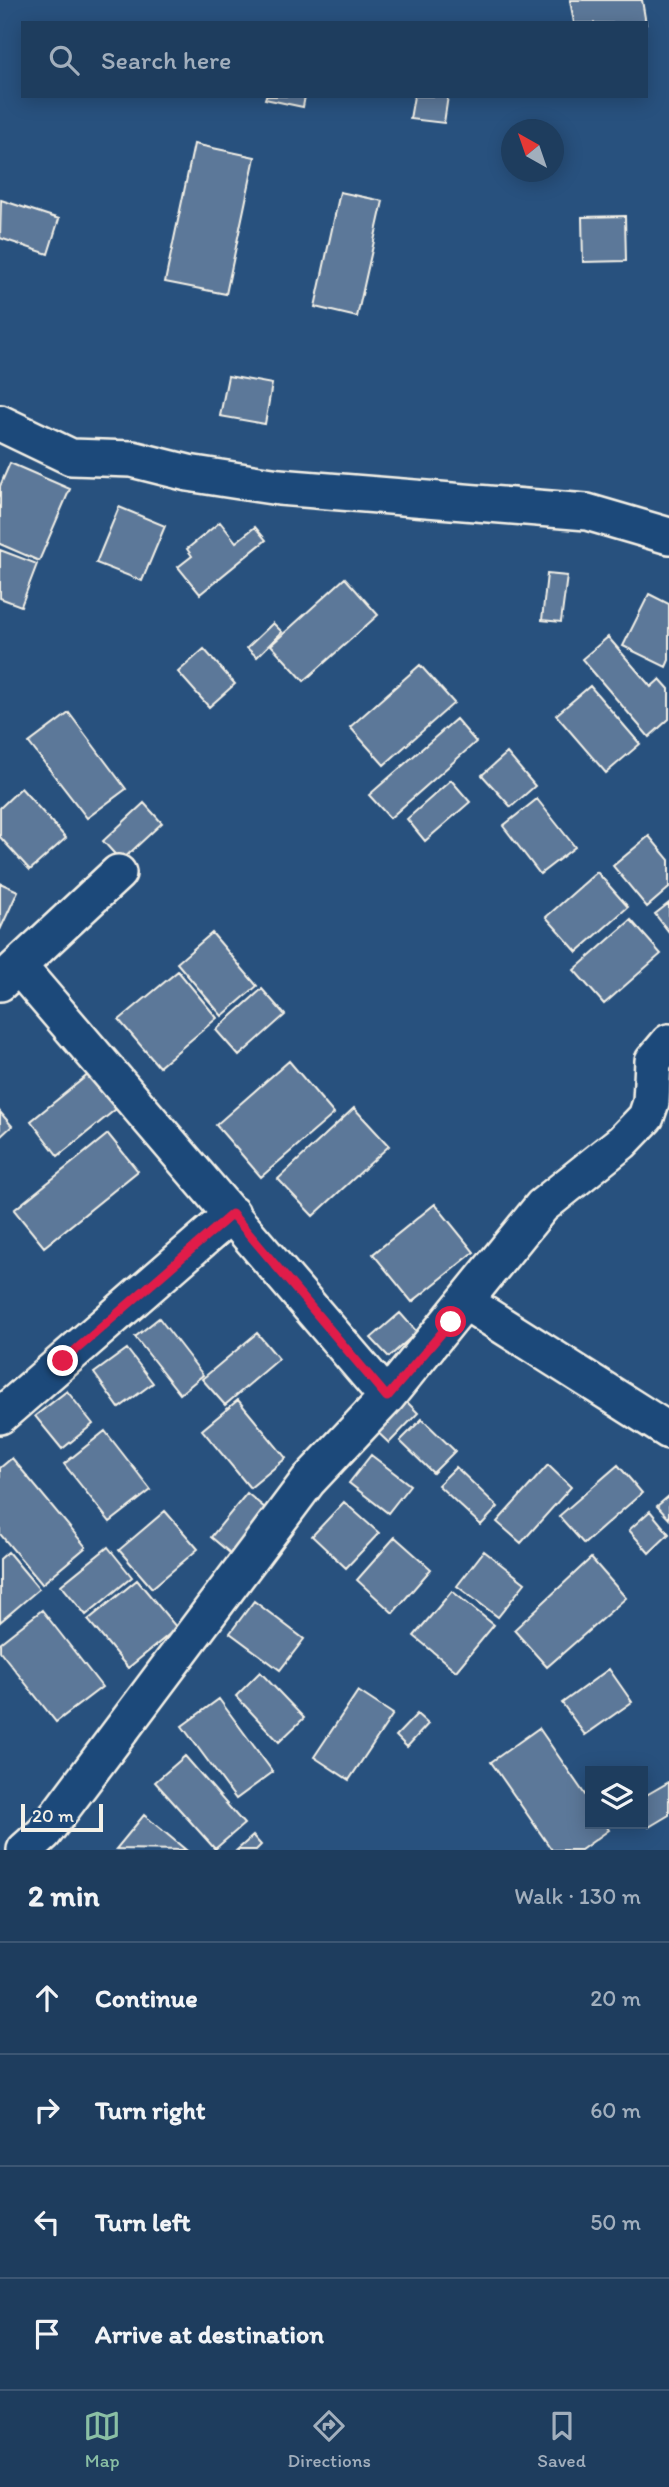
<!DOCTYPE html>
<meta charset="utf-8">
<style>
body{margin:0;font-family:Itim,sans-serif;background:#264464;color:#f1f3f6}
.controls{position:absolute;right:21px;bottom:21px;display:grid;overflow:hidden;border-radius:0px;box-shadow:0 4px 18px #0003}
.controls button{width:63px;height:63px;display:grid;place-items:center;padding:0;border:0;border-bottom:2px solid #3c5673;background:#1e3d5e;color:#f1f3f6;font:35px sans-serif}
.compass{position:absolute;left:501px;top:119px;width:63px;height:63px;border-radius:50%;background:#1e3d5e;box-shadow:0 4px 18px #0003;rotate:320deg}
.scale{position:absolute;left:21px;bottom:18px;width:82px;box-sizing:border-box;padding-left:7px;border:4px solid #f4f1e8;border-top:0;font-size:19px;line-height:24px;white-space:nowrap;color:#f4f1e8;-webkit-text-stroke:5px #1f4a7a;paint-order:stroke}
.stop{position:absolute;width:21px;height:21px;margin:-16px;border:5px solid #e11d48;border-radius:50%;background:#fff}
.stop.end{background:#e11d48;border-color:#fff;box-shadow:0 2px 7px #0008}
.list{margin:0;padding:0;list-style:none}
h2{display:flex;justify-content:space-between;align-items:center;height:91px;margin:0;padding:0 28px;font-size:30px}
h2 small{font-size:23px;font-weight:400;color:#a1aebc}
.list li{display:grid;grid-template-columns:46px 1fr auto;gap:21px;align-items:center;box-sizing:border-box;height:112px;padding:0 28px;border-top:2px solid #3c5673}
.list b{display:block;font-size:26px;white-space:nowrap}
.list em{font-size:23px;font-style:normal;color:#a1aebc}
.icon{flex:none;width:38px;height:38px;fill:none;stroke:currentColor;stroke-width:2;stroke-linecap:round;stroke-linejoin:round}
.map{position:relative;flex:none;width:669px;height:1850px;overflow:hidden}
.search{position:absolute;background:#1e3d5e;box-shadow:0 4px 18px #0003;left:21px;right:21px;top:21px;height:77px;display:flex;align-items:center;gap:18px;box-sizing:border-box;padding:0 24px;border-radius:0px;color:#a1aebc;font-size:26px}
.sheet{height:539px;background:#1e3d5e}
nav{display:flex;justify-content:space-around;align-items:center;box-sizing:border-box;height:98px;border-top:2px solid #3c5673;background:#1e3d5e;font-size:19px;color:#a1aebc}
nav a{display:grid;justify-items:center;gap:4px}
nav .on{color:#8abfa5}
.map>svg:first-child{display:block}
</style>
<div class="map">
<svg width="669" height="1850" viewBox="0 0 669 1850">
<rect width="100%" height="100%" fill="#28517e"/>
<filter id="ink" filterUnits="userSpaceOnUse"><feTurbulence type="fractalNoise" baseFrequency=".0143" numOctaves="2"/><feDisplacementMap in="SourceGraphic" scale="14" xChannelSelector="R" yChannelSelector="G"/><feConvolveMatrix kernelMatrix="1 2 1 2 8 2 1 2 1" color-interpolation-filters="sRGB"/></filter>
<g filter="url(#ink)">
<!-- building -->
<path fill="#5b7899" stroke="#f4f1e8" stroke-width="2" d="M570,0H642L646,24L574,23Z
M266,96H305L303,107L265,99Z
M414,96H448L444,123L410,119Z
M194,144L255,157L226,294L165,282Z
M340,192L383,201L357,317L315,307Z
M1,200L59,219L48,254L0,238Z
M625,216L626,261L583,262L582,217Z
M228,376L272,384L265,424L220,416Z
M10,463L70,489L39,561L0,544V486Z
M119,507L165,526L142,581L96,563Z
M220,522L236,542L255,527L266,540L200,594L178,567L192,556L187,549Z
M0,550L37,564L21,606L0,598Z
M547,574L567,576L561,622L542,620Z
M345,578L378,615L304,681L271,645Z
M649,594L669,604V660L666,667L623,646Z
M273,623L282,632L257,657L247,648Z
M608,637L651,687L660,679L669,689V719L649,737L582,659Z
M204,649L235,684L209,707L178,672Z
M420,665L454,703L384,765L350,727Z
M590,686L640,744L606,773L556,715Z
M69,713L126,789L87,818L29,743Z
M456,719L476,742L390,818L369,795Z
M507,753L535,786L511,807L482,775Z
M451,780L470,802L425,841L407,819Z
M21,788L66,838L30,870L0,837V808Z
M537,799L575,847L540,874L503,826Z
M144,803L162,823L121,861L103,841Z
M649,836L669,860V888L647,907L613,866Z
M597,872L628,907L577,952L546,917Z
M0,883L18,891L0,930Z
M669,903V932L655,914Z
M631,920L661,954L604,1004L574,970Z
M212,933L257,986L222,1016L177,963Z
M178,971L217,1018L159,1067L119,1020Z
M262,989L285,1015L239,1056L216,1030Z
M289,1061L334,1114L261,1177L216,1125Z
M89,1074L116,1109L58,1156L31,1121Z
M354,1108L389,1146L313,1216L278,1179Z
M0,1112L12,1126L0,1137Z
M108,1134L138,1171L44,1247L14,1210Z
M435,1204L474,1252L412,1302L373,1254Z
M400,1313L417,1332L389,1357L371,1338Z
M159,1318L203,1375L180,1394L135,1337Z
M257,1333L279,1359L225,1405L202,1379Z
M127,1349L153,1383L119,1408L94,1373Z
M67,1391L93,1424L62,1449L35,1416Z
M402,1397L418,1413L389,1443L373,1428Z
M238,1400L286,1458L250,1488L202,1430Z
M422,1419L455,1451L433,1473L400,1441Z
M105,1431L151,1490L110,1522L64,1464Z
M371,1455L410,1485L388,1513L349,1483Z
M12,1458L86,1547L42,1584L0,1534V1468Z
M548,1465L571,1487L521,1543L497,1522Z
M618,1465L642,1493L584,1544L559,1516Z
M456,1467L498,1507L481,1525L438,1485Z
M247,1493L272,1514L236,1558L211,1537Z
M669,1496V1519L657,1506Z
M344,1502L379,1533L346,1568L312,1536Z
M165,1511L198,1549L152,1588L119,1550Z
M650,1511L669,1534L649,1553L629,1530Z
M395,1537L431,1569L393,1613L357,1580Z
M108,1547L132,1577L86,1615L61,1585Z
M484,1551L525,1583L498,1617L457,1586Z
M8,1552L39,1589L0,1622V1559Z
M591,1558L626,1598L547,1667L514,1630Z
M137,1580L177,1628L128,1668L88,1620Z
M452,1591L494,1625L456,1671L414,1636Z
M254,1601L304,1639L280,1670L230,1633Z
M42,1610L102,1687L56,1722L0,1651V1643Z
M609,1669L632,1702L585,1735L562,1703Z
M260,1672L304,1718L279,1742L236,1696Z
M358,1691L393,1714L349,1780L314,1757Z
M219,1699L273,1772L236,1799L182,1726Z
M417,1714L428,1724L407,1747L396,1736Z
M539,1728L590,1802V1824H605L609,1830L581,1850H552L491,1762Z
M185,1756L244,1824L215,1849L155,1782Z
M669,1782V1815L649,1827L643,1817V1797Z
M144,1815L186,1850L116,1849Z
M253,1836L261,1845L256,1850H237Z"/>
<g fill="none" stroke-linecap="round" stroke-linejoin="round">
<defs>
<path id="minor" d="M0,423L71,457L132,459L188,473L279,487L587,512L669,536
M19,967L387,1397
M0,983L118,873
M467,1303L669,1431
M0,1416L232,1214
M25,1850L44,1833L308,1481L387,1397L542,1206L622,1142L646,1117L651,1102L653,1061L669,1042"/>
</defs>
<!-- minor casing -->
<use href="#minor" stroke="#f4f1e8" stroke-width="40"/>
<!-- minor -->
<use href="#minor" stroke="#1f4a7a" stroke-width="35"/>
</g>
</g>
<g fill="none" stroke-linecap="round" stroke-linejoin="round" filter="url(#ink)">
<!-- route -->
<path stroke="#e11d48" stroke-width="9" d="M63,1361L232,1214L387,1397L451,1322"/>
</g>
</svg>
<div class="controls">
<button><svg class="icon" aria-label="layers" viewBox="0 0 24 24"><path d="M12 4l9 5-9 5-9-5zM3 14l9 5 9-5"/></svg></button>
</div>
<svg class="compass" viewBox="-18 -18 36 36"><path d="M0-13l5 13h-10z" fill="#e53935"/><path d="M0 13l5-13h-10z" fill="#a1aebc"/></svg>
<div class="scale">20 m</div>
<div class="stop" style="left:451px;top:1322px"></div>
<div class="stop end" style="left:63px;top:1361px"></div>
<div class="search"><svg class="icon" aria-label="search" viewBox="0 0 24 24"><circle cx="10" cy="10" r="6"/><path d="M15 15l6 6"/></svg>Search here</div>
</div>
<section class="sheet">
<h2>2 min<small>Walk · 130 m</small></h2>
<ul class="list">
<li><svg class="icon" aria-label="ahead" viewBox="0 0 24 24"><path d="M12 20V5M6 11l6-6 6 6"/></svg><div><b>Continue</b></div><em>20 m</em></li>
<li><svg class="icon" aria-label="right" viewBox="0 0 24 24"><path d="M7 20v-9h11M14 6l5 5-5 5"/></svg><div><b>Turn right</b></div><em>60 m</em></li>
<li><svg class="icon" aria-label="left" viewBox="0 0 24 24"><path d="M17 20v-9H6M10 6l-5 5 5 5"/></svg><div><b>Turn left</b></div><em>50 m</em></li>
<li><svg class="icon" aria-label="arrive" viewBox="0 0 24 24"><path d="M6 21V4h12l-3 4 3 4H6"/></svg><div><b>Arrive at destination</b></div></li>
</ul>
</section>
<nav>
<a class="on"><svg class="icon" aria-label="map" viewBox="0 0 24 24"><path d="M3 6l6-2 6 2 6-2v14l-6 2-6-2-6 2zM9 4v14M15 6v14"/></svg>Map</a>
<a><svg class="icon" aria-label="directions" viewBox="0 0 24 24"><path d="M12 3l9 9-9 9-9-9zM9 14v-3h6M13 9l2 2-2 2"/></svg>Directions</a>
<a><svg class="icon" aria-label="saved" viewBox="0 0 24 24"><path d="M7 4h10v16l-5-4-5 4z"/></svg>Saved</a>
</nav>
